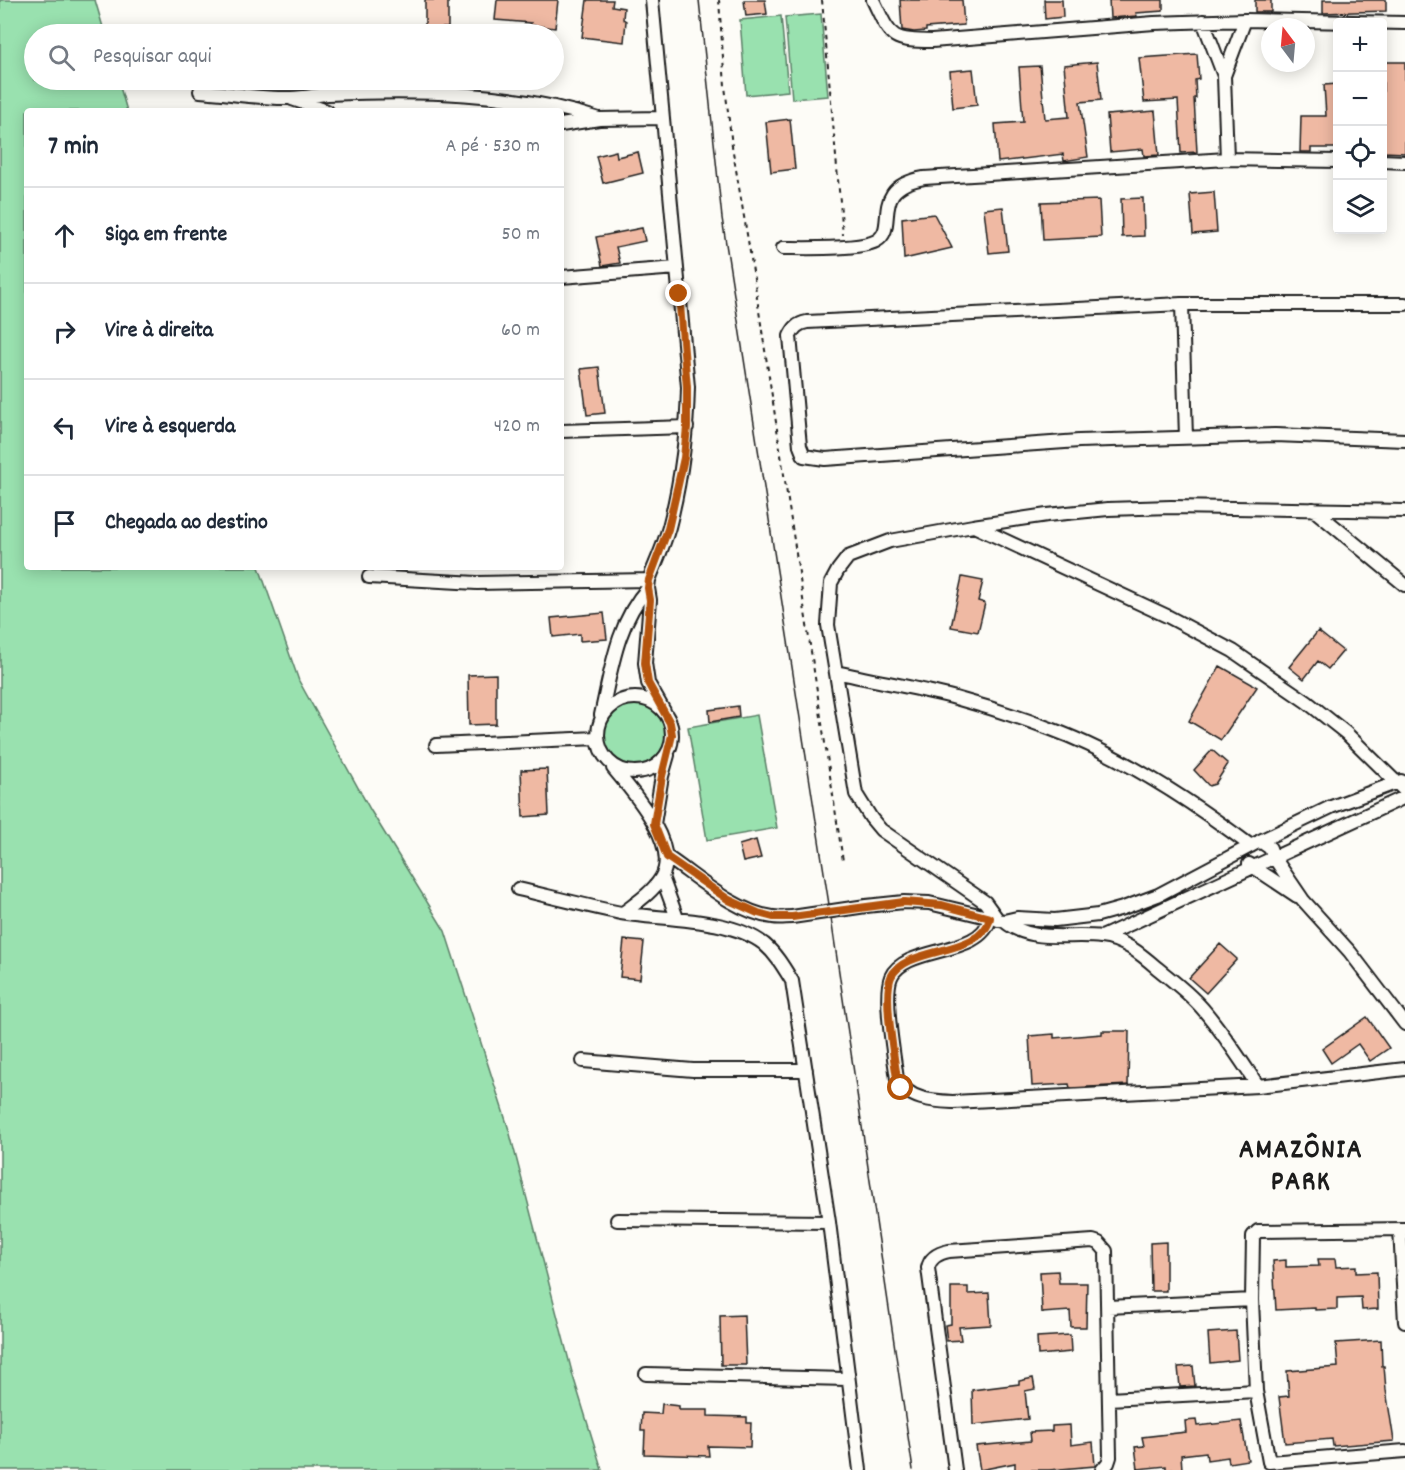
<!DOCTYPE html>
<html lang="pt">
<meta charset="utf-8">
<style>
body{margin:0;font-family:Dekko,sans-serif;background:#f2f2f3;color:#1f2937}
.controls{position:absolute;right:18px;top:18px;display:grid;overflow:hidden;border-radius:6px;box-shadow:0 3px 15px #0003}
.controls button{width:54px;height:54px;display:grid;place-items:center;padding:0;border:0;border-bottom:2px solid #e0e1e3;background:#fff;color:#1f2937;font:30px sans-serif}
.compass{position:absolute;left:1261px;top:18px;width:54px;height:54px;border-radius:50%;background:#fff;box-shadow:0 3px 15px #0003;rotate:344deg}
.stop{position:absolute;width:18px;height:18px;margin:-14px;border:4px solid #b45309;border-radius:50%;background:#fff}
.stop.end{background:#b45309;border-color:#fff;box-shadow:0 2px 6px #0008}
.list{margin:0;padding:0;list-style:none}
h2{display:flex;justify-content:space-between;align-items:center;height:78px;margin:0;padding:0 24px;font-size:26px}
h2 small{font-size:20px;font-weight:400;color:#747a83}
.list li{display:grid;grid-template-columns:39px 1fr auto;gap:18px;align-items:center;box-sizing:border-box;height:96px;padding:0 24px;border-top:2px solid #e0e1e3}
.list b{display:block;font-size:22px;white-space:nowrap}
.list em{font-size:20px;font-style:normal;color:#747a83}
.icon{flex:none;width:33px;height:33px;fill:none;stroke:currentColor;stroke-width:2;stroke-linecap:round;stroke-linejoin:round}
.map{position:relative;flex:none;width:1405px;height:1470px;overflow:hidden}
.search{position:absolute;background:#fff;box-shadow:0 3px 15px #0003;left:24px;top:24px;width:540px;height:66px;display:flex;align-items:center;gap:15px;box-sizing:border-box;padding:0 21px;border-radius:33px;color:#747a83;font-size:22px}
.panel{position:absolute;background:#fff;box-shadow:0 3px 15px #0003;left:24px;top:108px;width:540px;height:462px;border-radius:6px}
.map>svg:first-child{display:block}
</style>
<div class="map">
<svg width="1405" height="1470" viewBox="0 0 1405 1470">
<rect width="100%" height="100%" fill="#fdfcf7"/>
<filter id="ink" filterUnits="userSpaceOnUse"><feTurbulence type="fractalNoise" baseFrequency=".0167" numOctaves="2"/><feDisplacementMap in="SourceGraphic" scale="12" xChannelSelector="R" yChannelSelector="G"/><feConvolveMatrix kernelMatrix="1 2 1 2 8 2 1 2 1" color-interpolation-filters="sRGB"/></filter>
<g filter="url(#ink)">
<!-- green -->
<path fill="#99e1af" stroke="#5a7e66" stroke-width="1.5" d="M0,0H95L105,34H34V80H118L127,111H27V567H259L299,681L371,811L445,931L509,1130L573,1376L602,1470H0Z
M821,14L828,96L792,99L785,17Z
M781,16L788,91L746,95L740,20Z
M604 735a31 31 0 1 1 62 0a31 31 0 1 1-62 0Z
M757,715L777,828L707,840L688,727Z"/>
<!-- building -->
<path fill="#efb9a3" stroke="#1c1c1c" stroke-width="1.5" d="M425,0H448V28H425Z
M497,0H558L555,28L530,25L531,23L495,20Z
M587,0H613L612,6L624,8L623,19L626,21L624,42L582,37Z
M744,0H765L767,14L746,16Z
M900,0H962L964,25L926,28V31L914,32L902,30Z
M1044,0H1062L1063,17L1045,19Z
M1109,0H1163V11L1136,13L1137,16L1110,18Z
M1255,0H1271V12H1255Z
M1323,0H1386V11L1323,13Z
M1197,54L1199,79L1195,80L1196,98H1194L1197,152L1181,153L1178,100L1144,102L1139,58Z
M1097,62L1101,100L1080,102L1088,157L1064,161L1063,154L998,162L995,124L1023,122L1019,67L1040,66L1045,119L1069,117L1064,65Z
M1383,62H1405V153L1383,152Z
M973,69L977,105L953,108L950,71Z
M1338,84V148H1311V152H1300L1301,116H1326L1324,85Z
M1155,111L1159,155L1144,156L1143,149L1110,152L1107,115Z
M790,119L795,169L771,172L766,122Z
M616,151L617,157L638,152L643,173L603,183L596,156Z
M1214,192L1217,232L1193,234L1190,194Z
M1143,198L1144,236L1122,237L1121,199Z
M1099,200L1101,237L1043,240L1041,202Z
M1003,207L1008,251L989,253L984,209Z
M934,214L952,248L904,259L902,218Z
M642,228L645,241L616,247L620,263L602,266L596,237Z
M599,367L605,413L587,415L581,369Z
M962,577L983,581L978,601L985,603L978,632L951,627Z
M604,613L607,639L580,641V634L553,637L551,618Z
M1318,631L1343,651L1328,669L1318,661L1304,679L1289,667Z
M1220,666L1257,687L1221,740L1189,721Z
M496,674V724L469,725L468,675Z
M738,706L739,717L710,722L709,710Z
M1212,750L1228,764L1215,784L1209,786L1194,770Z
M547,769L549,815L523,817L521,770Z
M756,840L761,858L743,862L739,845Z
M624,940L644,942L640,979L620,977Z
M1220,944L1237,959L1206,993L1189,978Z
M1367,1017L1389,1048L1370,1061L1358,1044L1331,1063L1322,1049Z
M1102,1031H1129L1128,1085L1070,1088L1069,1084L1032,1086L1029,1036L1054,1034V1038L1102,1034Z
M1166,1242V1291H1151L1150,1243Z
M1318,1259H1335L1336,1267L1356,1266V1273L1377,1272L1378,1309L1362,1310L1361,1297L1337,1298V1309L1315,1310V1308L1276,1310L1273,1261L1286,1260V1267L1319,1266Z
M1058,1271L1059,1283H1087L1086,1327H1071L1070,1311L1042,1313L1040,1272Z
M951,1287H968V1294L989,1293L991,1325L959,1327L961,1340L947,1341L945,1325L951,1324Z
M744,1315L746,1365H721L720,1316Z
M1236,1331L1238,1360L1210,1363L1208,1333Z
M1070,1335L1071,1352L1038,1355L1037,1337Z
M1381,1340L1382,1366H1384L1386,1390L1394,1441L1333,1446L1332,1439L1285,1443L1279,1397L1289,1396L1287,1371L1338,1367L1336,1343Z
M1193,1366L1195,1386L1180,1387L1178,1367Z
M1033,1378L1035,1389L1025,1391L1028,1419L973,1425L972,1390L1019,1384V1381Z
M662,1404L679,1406V1410H708V1416L747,1417V1423H751L750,1447L708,1446L709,1456L644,1454L645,1431H641L642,1413L661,1414Z
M1196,1420L1197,1426L1241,1421L1248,1460L1229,1463L1228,1457L1207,1460L1206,1452L1181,1455L1182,1469L1166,1470V1466L1138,1469L1135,1447L1144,1446L1142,1437L1186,1432L1185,1421Z
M1070,1425L1071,1445L1093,1442L1095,1466L1049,1470H1015V1463L980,1470L976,1446L1031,1441L1030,1432L1052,1431V1426Z"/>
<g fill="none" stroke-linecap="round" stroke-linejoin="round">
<defs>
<path id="street" d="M652,0L688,387C687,435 681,481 669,527C664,545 656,562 649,580L648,588L650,600L645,663L648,683L664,711
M873,0C891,37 889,41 932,41L1154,23L1245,20L1405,23
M1203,21L1224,76L1227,159
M1224,76L1245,20
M200,91C230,93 262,99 291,98C304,98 316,95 328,94C418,90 513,91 599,119
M292,99L327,111
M561,125L599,119L661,118
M1382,161L1405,162
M783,248C803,248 859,250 876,241C900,228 867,188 924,178L1227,159L1338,161
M561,277L677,268
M1182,304L1186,438
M1405,304H1182L807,322C797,324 794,328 790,336L800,446L804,456L825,459L1079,441L1275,435L1405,440
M561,431L687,427
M1313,509L1405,585
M974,526L1167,616L1233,651L1307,702L1346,733L1405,791
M369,577L477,583L649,580
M836,672C874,681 914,687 952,697C985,706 1019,717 1051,729C1122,755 1191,801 1251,846
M598 735a37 37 0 1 1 74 0a37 37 0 1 1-74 0Z
M601,715C611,671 617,622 648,588
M436,745L597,738
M613,768C633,792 681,846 661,878C652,893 636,903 623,913
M654,824L662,776L668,755
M1260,841L1270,848L1273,856L1303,900L1350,952L1405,1024
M667,857C697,877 736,913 773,917C779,918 786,917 792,917
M1249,864L1297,896
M662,877L677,918
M518,889C552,897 587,906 621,913C663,920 729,917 764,944C776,954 784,968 792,981L829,1222L860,1470
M866,906L904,902L929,903L1004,921C1031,944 1069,933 1101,937C1123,939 1141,954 1157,968C1172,980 1189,993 1202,1008C1223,1032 1240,1059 1258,1086
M990,918C982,957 905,945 891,977C883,996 894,1056 897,1079C908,1100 932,1101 953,1102L1258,1086L1405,1069
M998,920L985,902L881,830L871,818L856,794L828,625L831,583L838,570L848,557L890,541L973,526L1047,515L1108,509L1171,507L1405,511
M1004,921L1017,918L1055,920L1098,915L1123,908L1158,895L1260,841L1331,807L1401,781
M1102,937L1405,797
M583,1061L693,1070H806
M617,1220L829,1222
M1400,1229L1405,1322
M1252,1300L1253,1236L1258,1231L1405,1229
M1108,1307L1252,1300L1256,1391L1269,1462L1405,1451
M646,1374L847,1379
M1109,1399L1256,1391
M955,1470L928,1268C930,1257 939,1253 949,1251L1093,1241L1099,1243L1106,1251L1110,1457L1108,1463L1102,1470"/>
</defs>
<!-- street casing -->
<use href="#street" stroke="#1c1c1c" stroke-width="16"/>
<!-- path -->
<path stroke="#1c1c1c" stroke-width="2" stroke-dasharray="4.5 4.5" stroke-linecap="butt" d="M719,0L725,86L732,146L750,252L843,861
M822,0L843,235"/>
<!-- street -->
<use href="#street" stroke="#fdfcf7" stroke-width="12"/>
<!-- tram -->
<path stroke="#1c1c1c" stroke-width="1.5" d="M699,0L722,218L828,898L913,1470"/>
<defs>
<path id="street-bridge" d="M792,917L866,906"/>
</defs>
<!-- street-bridge casing -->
<use href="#street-bridge" stroke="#1c1c1c" stroke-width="16" stroke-linecap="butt"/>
<!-- street-bridge -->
<use href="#street-bridge" stroke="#fdfcf7" stroke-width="12"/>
</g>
</g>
<g fill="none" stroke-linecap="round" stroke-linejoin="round" filter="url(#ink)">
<!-- route -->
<path stroke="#b45309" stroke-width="8" d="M679,294L687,387V427L684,458L668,529L649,580L648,588L650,600L645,663L648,683L670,723L672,735L662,776L654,824L667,857L729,900L758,913L773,917H792L904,902L942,905L990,918C982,957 906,945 891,977C883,996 894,1056 897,1079L901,1088"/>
</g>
<g text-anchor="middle" stroke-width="6" stroke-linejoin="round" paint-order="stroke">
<!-- district labels -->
<g font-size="28" font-weight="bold" letter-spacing="1.5" fill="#1c1c1c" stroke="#fdfcf7">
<text x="1301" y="1157">AMAZÔNIA<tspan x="1301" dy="32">PARK</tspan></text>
</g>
</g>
</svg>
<div class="controls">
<button>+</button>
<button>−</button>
<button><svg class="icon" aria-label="locate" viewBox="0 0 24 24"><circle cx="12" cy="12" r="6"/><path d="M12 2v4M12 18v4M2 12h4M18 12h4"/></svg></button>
<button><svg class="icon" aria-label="layers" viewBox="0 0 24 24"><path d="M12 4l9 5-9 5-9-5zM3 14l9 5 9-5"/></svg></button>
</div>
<svg class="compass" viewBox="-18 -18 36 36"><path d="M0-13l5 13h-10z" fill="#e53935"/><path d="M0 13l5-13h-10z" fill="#747a83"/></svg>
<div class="stop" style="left:901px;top:1088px"></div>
<div class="stop end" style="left:679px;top:294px"></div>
<div class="search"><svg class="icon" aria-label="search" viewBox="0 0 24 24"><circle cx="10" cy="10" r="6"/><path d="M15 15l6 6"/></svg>Pesquisar aqui</div>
<section class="panel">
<h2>7 min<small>A pé · 530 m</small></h2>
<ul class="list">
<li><svg class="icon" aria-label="ahead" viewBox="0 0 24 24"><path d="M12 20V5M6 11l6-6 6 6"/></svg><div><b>Siga em frente</b></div><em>50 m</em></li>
<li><svg class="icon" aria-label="right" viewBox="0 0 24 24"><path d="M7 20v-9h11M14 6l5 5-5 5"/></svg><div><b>Vire à direita</b></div><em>60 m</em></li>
<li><svg class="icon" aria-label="left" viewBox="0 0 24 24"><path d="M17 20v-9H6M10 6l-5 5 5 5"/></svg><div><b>Vire à esquerda</b></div><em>420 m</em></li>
<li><svg class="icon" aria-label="arrive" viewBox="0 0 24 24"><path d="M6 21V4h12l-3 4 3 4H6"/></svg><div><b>Chegada ao destino</b></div></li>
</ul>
</section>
</div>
